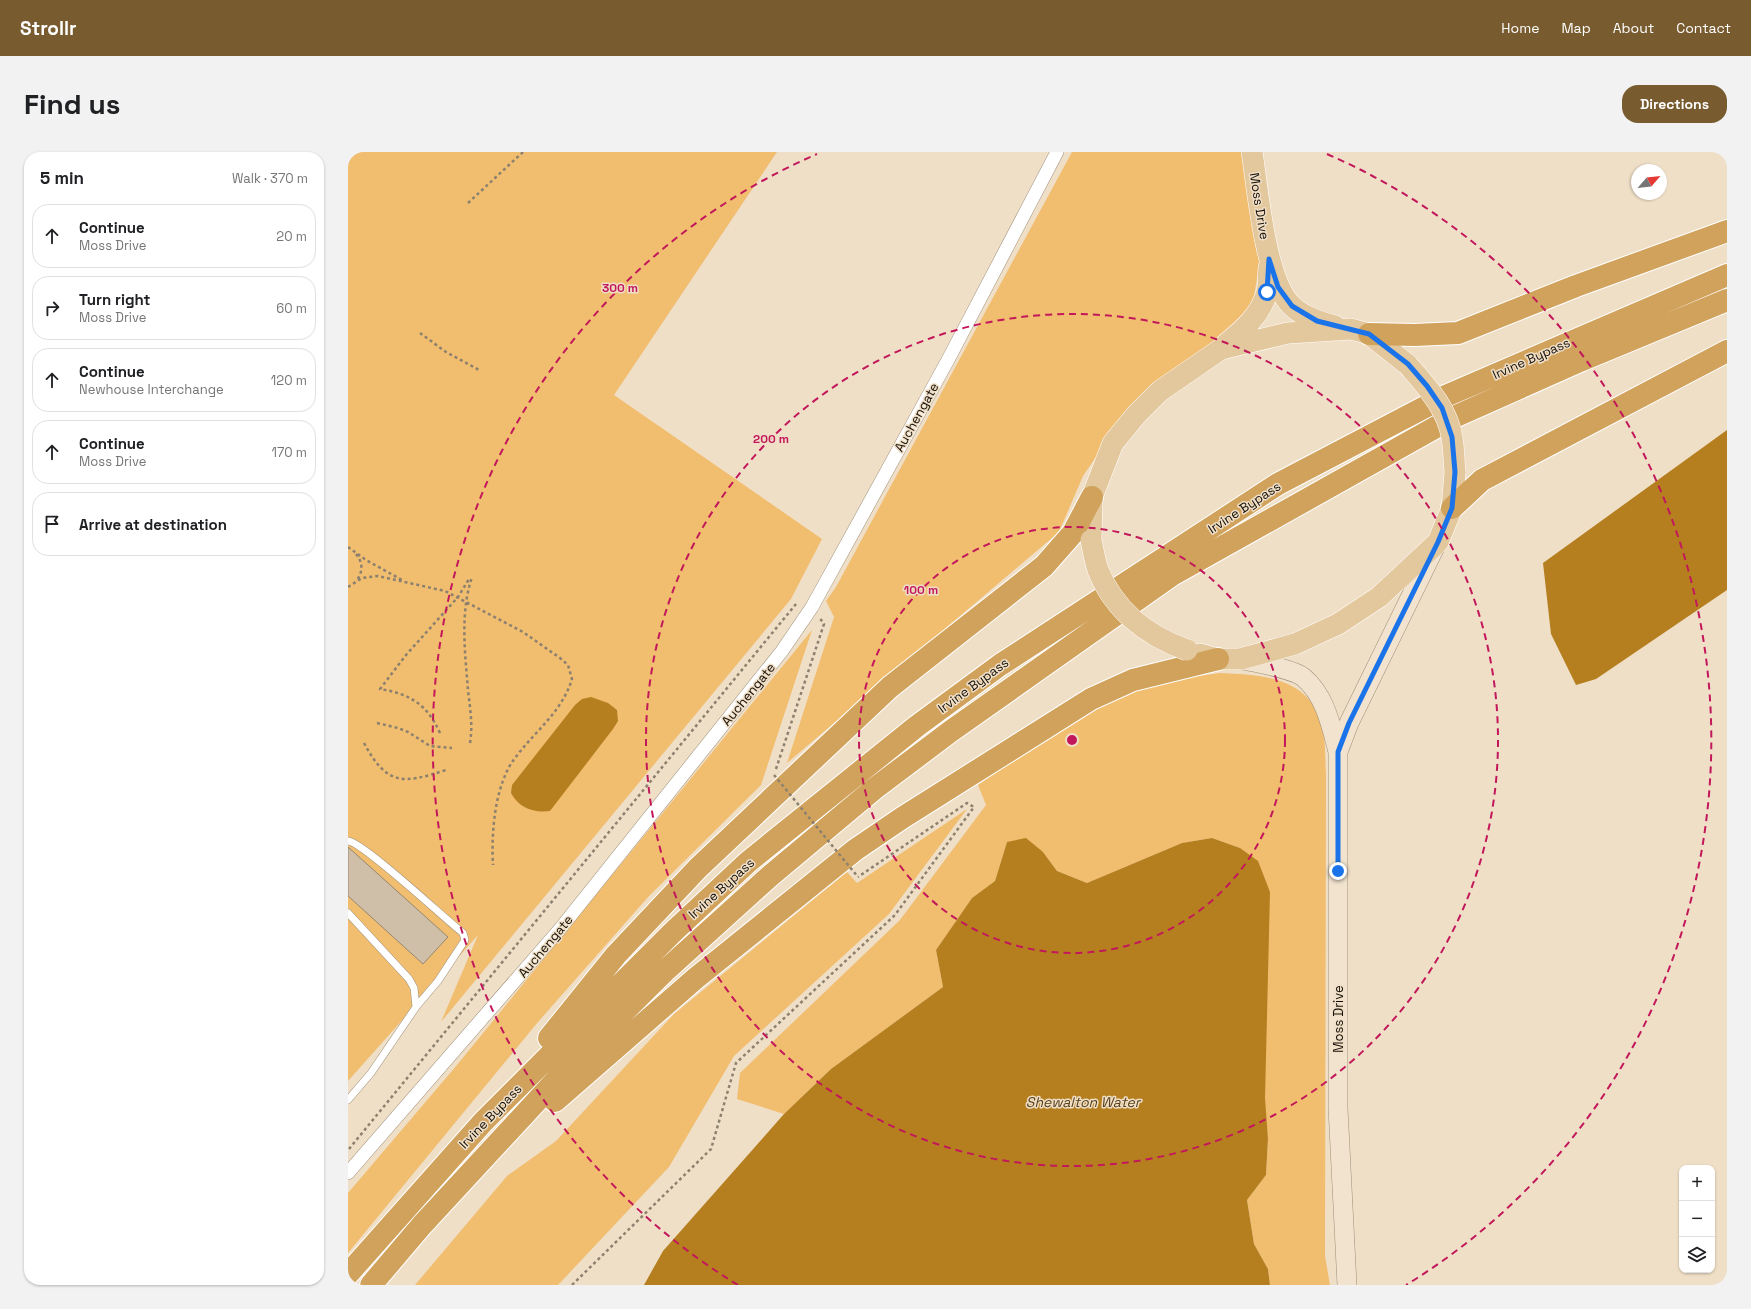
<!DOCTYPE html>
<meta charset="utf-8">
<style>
body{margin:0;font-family:"Space Grotesk",sans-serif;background:#f2f2f2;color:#202124}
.controls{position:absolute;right:12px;bottom:12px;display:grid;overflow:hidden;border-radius:8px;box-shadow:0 1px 3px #0004}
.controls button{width:36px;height:36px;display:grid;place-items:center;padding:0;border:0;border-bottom:1px solid #e0e0e0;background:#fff;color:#202124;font:20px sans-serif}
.compass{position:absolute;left:1283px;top:12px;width:36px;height:36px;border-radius:50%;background:#fff;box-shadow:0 1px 3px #0004;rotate:62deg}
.stop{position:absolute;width:12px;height:12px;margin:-9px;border:3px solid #1a73e8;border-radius:50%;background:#fff}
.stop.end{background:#1a73e8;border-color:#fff;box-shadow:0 1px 4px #0008}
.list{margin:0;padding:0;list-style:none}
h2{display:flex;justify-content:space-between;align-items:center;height:52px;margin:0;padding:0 16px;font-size:17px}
h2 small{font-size:13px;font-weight:400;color:#757577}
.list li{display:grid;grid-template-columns:26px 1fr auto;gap:12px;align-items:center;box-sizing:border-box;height:64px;margin:0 8px 8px;padding:0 8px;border:1px solid #e0e0e0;border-radius:16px}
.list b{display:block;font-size:15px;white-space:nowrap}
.list p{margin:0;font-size:13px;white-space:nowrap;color:#757577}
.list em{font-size:13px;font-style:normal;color:#757577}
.icon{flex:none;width:22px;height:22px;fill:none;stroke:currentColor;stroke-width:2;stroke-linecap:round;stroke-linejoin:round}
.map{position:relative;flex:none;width:1379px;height:1133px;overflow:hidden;border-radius:16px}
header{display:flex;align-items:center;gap:24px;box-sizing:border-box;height:56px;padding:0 20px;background:#785b2e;color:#fff}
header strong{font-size:19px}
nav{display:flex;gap:22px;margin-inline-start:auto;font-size:14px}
.intro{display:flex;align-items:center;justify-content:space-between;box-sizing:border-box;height:96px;padding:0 24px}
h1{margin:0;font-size:28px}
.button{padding:10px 18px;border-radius:16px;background:#785b2e;color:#fff;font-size:14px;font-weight:700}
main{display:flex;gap:24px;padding:0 24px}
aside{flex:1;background:#fff;border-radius:16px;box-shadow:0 1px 3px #0004}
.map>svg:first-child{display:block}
</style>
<header>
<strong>Strollr</strong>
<nav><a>Home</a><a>Map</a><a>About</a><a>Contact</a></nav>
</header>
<div class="intro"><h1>Find us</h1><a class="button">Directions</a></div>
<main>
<aside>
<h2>5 min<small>Walk · 370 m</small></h2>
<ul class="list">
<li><svg class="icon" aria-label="ahead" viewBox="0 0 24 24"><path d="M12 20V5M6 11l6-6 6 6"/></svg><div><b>Continue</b><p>Moss Drive</p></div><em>20 m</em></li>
<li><svg class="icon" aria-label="right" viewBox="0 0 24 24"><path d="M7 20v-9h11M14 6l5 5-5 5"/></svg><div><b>Turn right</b><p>Moss Drive</p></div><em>60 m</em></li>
<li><svg class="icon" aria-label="ahead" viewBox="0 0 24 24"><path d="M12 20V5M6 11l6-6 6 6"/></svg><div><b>Continue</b><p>Newhouse Interchange</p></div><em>120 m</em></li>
<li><svg class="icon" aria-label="ahead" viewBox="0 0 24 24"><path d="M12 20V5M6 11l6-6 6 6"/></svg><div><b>Continue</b><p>Moss Drive</p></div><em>170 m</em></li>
<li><svg class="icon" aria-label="arrive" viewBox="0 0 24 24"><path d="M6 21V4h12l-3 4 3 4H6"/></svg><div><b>Arrive at destination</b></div></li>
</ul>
</aside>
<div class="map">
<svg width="1379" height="1133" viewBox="0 0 1379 1133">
<rect width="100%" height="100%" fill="#f0dfc7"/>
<!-- green -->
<path fill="#f1bd6f" d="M0,0H429L266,243L474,387L443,447L93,870L130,783L0,929Z
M724,0H895L912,110L906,144L893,170L785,251L735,324L711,380L439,611L486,465L478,449L488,435Z
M464,478L413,633L301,744L190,870L0,1101V1041L109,913Z
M872,521C912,523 960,524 973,571C978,587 977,607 978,623L977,1104L982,1133H922L920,1117L906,1092L899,1048L918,1023L920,987L892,696L864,686L834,691L739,731L709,719L695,700L659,690L647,729L624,746L588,798L595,835L483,917L436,962L389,947L392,921L552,768L638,653L630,633L751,549L801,531Z
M619,657L541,762L386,904L321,1015L210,1133H67L159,1024L208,989L326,862L499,720L509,731Z"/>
<!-- water -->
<path fill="#b57f1f" d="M1379,278V438L1248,527L1228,533L1203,482L1195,411Z
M243,545L260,551L269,558L270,569L265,577L202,659C185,661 171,656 163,641L164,633L227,553L234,547Z
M678,686L695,700L709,719L739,731L834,691L864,686L892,696L910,709L922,740L917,946L920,987L918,1023L899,1048L906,1092L920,1117L922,1133H296L315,1099L436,962L483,917L595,835L588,798L624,746L647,729L659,690Z"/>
<!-- building -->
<path fill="#cfbfa8" stroke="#968671" d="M0,695L100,785L75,812L0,744Z"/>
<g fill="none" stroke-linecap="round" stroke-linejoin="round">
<defs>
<path id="lane" d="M0,689C15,690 97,767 115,781L117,788L90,829L68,855L23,921L0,948
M0,761L61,827L66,836L68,855"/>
<path id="street" d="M0,1021L212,777L434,499L464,455L601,206L709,0"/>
<path id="secondary" d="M892,507C907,511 943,516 955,525C977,543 983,573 990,600V956L999,1133
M990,600L1001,571L1088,393"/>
<path id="primary" d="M904,0C910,39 917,127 943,153C955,165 972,170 987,174
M878,192C895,178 913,163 919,140C921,133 920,123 921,115
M743,388L744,345L765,291L788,263L812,239L873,197L940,181L1003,177L1021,182L1060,213
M852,502L870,507H892L947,492L990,472L1031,445L1090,390L1104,356L1107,320"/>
<path id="highway" d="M1021,182L1067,183L1110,181L1228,134L1379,79
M1104,356L1134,328L1379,199
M201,886L268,803L350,716L542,535L696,414L725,381L744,345
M207,949L348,826L507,698L554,666L743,547L785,528L870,507
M0,1122L135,970L325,780L400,710L569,574L652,513L930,332L1100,243L1379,123
M23,1133L74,1073L223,912L318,818L422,724L526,637L603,579L824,423L1106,265L1234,208L1379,148"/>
</defs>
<!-- lane casing -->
<use href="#lane" stroke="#9e8f79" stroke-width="8"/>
<!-- street casing -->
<use href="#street" stroke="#9e8f79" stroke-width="14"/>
<!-- secondary casing -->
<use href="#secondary" stroke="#9e8f79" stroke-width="20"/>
<!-- primary casing -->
<use href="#primary" stroke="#fff" stroke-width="22"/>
<!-- highway casing -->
<use href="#highway" stroke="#fff" stroke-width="24"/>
<!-- path -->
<path stroke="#8c806f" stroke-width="2.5" stroke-dasharray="3 3" stroke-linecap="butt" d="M120,51L175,0
M72,181L98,200L133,219
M0,395L18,408L54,428
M8,402C15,410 15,420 9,428
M0,435L14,426L30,424L97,439L175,480L212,506L220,513L224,527C214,560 187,579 167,606C147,632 143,680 145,713
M29,571L50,576L60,580L82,594L104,596
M92,581C79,552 62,542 32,537L58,503L110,445L121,427
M16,591C39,634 55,632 98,618
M122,591C125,573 122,556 120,538C117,500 112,461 124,425
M428,617L476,472L471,465
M1,997L448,452
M224,1133L363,997L388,911L547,763L626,655L619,651L510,725"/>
<!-- lane -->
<use href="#lane" stroke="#fff" stroke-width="7"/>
<!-- street -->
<use href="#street" stroke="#fff" stroke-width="13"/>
<!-- secondary -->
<use href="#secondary" stroke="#f1e3ce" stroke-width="19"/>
<!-- primary -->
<use href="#primary" stroke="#e3c79d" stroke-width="21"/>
<!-- highway -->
<use href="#highway" stroke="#d1a25c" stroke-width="22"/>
<defs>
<path id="primary-bridge" d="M1060,213C1078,234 1100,257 1104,286C1106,297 1106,309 1107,320
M743,388C745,398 747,409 750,418C766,458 799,484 839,498"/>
</defs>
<!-- primary-bridge casing -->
<use href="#primary-bridge" stroke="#fff" stroke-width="22" stroke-linecap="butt"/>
<!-- path-bridge -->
<path stroke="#8c806f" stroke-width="2.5" stroke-dasharray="3 3" stroke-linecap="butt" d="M426,623L510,725"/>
<!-- primary-bridge -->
<use href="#primary-bridge" stroke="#e3c79d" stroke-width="21"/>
</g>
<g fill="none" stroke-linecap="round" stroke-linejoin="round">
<!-- route -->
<path stroke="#1a73e8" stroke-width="5" d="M919,140L921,107L930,135L944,154L969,169L1021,182L1060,212L1079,234L1094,256L1104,285L1107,320L1104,356L1090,390L1001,571L990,600V719"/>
</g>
<!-- distance rings -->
<g fill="none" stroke="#c2185b" stroke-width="2" stroke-dasharray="7 5">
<circle cx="724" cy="588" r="213"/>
<circle cx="724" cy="588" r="426"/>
<path d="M390 1133A639 639 0 0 1 469 2M979 2A639 639 0 0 1 1058 1133"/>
</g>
<g text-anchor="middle" stroke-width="3" stroke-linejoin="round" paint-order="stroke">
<!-- street labels -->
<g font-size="13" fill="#140e06" stroke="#f0dfc7">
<text transform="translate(912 54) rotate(81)" y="5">Moss Drive</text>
<text transform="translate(1183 206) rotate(-24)" y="5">Irvine Bypass</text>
<text transform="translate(568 265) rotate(-61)" y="5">Auchengate</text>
<text transform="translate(896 355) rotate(-33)" y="5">Irvine Bypass</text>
<text transform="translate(625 533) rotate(-36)" y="5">Irvine Bypass</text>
<text transform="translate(400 542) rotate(-51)" y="5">Auchengate</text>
<text transform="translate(373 736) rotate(-42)" y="5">Irvine Bypass</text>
<text transform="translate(197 794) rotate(-50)" y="5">Auchengate</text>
<text transform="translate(990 867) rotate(-90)" y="5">Moss Drive</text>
<text transform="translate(142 964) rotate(-46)" y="5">Irvine Bypass</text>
</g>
<!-- water labels -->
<g font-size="14" font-style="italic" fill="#553e19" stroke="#f0dfc7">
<text x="735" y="955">Shewalton Water</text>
</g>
</g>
<circle cx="724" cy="588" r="6" fill="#c2185b" stroke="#f0dfc7" stroke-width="2"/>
<g font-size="12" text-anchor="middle" font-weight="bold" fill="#c2185b" stroke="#f0dfc7" stroke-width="3" stroke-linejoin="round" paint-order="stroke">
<text x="272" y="140">300 m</text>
<text x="423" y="291">200 m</text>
<text x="573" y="442">100 m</text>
</g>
</svg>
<div class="controls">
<button>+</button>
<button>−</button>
<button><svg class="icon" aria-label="layers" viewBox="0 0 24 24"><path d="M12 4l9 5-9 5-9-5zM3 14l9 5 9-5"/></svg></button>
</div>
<svg class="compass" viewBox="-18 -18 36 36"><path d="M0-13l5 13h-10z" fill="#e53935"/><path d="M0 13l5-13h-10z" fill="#757577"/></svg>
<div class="stop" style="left:919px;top:140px"></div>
<div class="stop end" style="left:990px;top:719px"></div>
</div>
</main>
